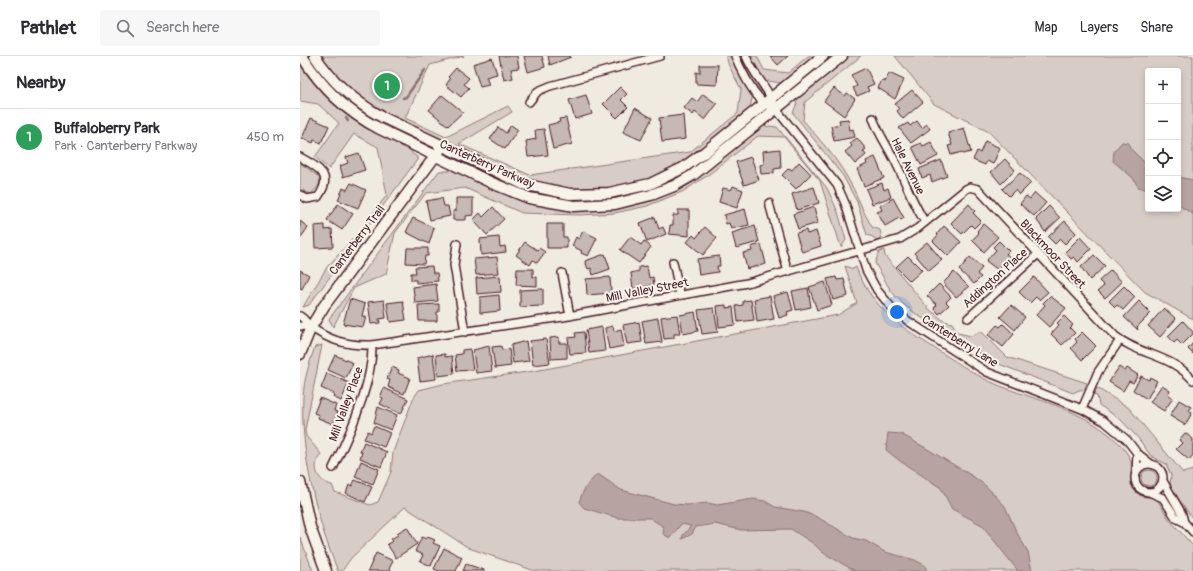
<!DOCTYPE html>
<meta charset="utf-8">
<style>
body{margin:0;font-family:Pangolin,sans-serif;background:#f7f7f7;color:#2b2b33}
.controls{position:absolute;right:12px;top:12px;display:grid;overflow:hidden;border-radius:4px;box-shadow:0 2px 6px #0003}
.controls button{width:36px;height:36px;display:grid;place-items:center;padding:0;border:0;border-bottom:1px solid #e1e1e2;background:#fff;color:#2b2b33;font:20px sans-serif}
.you{position:absolute;left:597px;top:256px;width:14px;height:14px;margin:-10px;border:3px solid #fff;border-radius:50%;background:#1a73e8;box-shadow:0 0 0 6px #1a73e833}
.badge{display:grid;place-items:center;width:26px;height:26px;border-radius:50%;background:#db2777;color:#fff;font-size:13px;font-weight:700}
.pin{position:absolute;translate:-50% -50%;border:2px solid #fff;box-shadow:0 1px 4px #0006}
.list{margin:0;padding:0;list-style:none}
h2{display:flex;justify-content:space-between;align-items:center;height:52px;margin:0;padding:0 16px;font-size:17px}
h2 small{font-size:13px;font-weight:400;color:#7c7c81}
.list li{display:grid;grid-template-columns:26px 1fr auto;gap:12px;align-items:center;box-sizing:border-box;height:56px;padding:0 16px;border-top:1px solid #e1e1e2}
.list b{display:block;font-size:15px;white-space:nowrap}
.list p{margin:0;font-size:13px;white-space:nowrap;color:#7c7c81}
.list em{font-size:13px;font-style:normal;color:#7c7c81}
.icon{flex:none;width:22px;height:22px;fill:none;stroke:currentColor;stroke-width:2;stroke-linecap:round;stroke-linejoin:round}
.map{position:relative;flex:none;width:893px;height:515px;overflow:hidden}
header{display:flex;align-items:center;gap:24px;box-sizing:border-box;height:56px;padding:0 20px;background:#fff;border-bottom:1px solid #e1e1e2}
header strong{font-size:19px}
nav{display:flex;gap:22px;margin-inline-start:auto;font-size:14px}
.search{width:280px;height:36px;background:#f7f7f7;display:flex;align-items:center;gap:10px;box-sizing:border-box;padding:0 14px;border-radius:4px;color:#7c7c81;font-size:15px}
main{display:flex}
aside{flex:1;background:#fff}
.map>svg:first-child{display:block}
</style>
<header>
<strong>Pathlet</strong>
<div class="search"><svg class="icon" aria-label="search" viewBox="0 0 24 24"><circle cx="10" cy="10" r="6"/><path d="M15 15l6 6"/></svg>Search here</div>
<nav><a>Map</a><a>Layers</a><a>Share</a></nav>
</header>
<main>
<aside>
<h2>Nearby<small></small></h2>
<ul class="list">
<li><span class="badge" style="background:#2e9e5b">1</span><div><b>Buffaloberry Park</b><p>Park · Canterberry Parkway</p></div><em>450 m</em></li>
</ul>
</aside>
<div class="map">
<svg width="893" height="515" viewBox="0 0 893 515">
<rect width="100%" height="100%" fill="#f0ebe0"/>
<filter id="ink" filterUnits="userSpaceOnUse"><feTurbulence type="fractalNoise" baseFrequency=".025" numOctaves="2"/><feDisplacementMap in="SourceGraphic" scale="8" xChannelSelector="R" yChannelSelector="G"/><feConvolveMatrix kernelMatrix="1 2 1 2 8 2 1 2 1" color-interpolation-filters="sRGB"/></filter>
<g filter="url(#ink)">
<!-- green -->
<path fill="#d8cdc6" stroke="#917678" fill-rule="evenodd" d="M6,0H11L25,19L125,87V89L80,69L40,42Z
M20,0H164L130,9L105,62L146,81L208,50L212,56L159,88L230,119L390,96L438,57L441,33L429,10L426,0H432L453,38L450,52L451,54L396,99L355,122L311,134L273,135L228,125L83,58L47,32Z
M438,0H443L463,33L461,36L451,24Z
M450,0H457L464,14L488,17L508,0H518L483,29L481,27L468,25L466,27L458,17Z
M546,0H561L505,46L503,64C518,82 535,100 547,121C557,137 562,155 572,171L580,174L582,183L576,185L573,181L567,179L557,146L543,120L493,57L497,47L494,43Z
M595,0H893V263L845,236L689,76L634,48ZM848,15H878V153H848Z
M0,3L22,33L113,93L111,97L117,101V104L9,249L3,251L27,211L53,183L87,139L78,91L54,78L29,113L15,101L39,67L18,48L0,45Z
M448,66L400,109L383,121L331,142L284,147L225,137L153,103L189,119L227,133H343Z
M464,68L467,71L469,70L477,71L527,132L538,156L546,184L541,191L520,125L484,81L458,80L408,119L384,135L347,150L315,157L280,159L222,157L165,132L126,137L95,177L86,218L54,232L33,271L29,263L139,115H149L151,111L237,147L342,146Z
M0,107L20,122L19,129L11,138L0,133Z
M584,194L585,200L629,253L644,265L652,267L658,277L671,280L681,275L707,301L787,327L784,334H779L773,337L694,306L619,260L604,249L591,235L575,207L579,196Z
M545,210L553,213L556,211C572,254 606,274 642,297C660,308 678,321 698,329C730,342 767,350 796,369C808,377 827,391 831,406C833,417 826,428 837,437C843,443 852,440 859,444L858,445L869,463L893,490V515H235L169,492L105,451L51,502L42,515H38C17,466 0,395 3,341C4,324 9,307 15,291L22,289L5,374L6,380L21,398C11,410 17,426 32,429L35,436L70,449L78,446L91,416L93,396L113,343L119,334L143,328L234,315L538,259L557,247Z
M797,332L829,352L883,417L893,414V463L873,435L870,429L871,419L866,408L851,400L838,382L821,364L799,349L797,340L794,339Z
M841 422a8 8 0 1 1 16 0a8 8 0 1 1-16 0Z
M0,481L13,515H0Z"/>
<!-- water -->
<path fill="#b7a4a2" stroke="#8b6f72" d="M822,86L829,87L830,92L848,110V134L838,131L833,122L813,105L814,95Z
M878,121L893,124V158L878,149Z
M588,377L601,378L624,391L674,421L686,430L705,450L717,477L728,496L732,515H718L682,469L652,453L641,432L600,405L586,394Z
M298,418L321,434L374,448L388,449L408,447L417,449L453,443L465,445L475,451L504,456L517,461L553,482L566,485L585,496L615,504L626,510V515H555L522,496L514,488L491,473L441,474L415,468L396,471L392,478L382,483L383,479L391,470L381,468L370,482L363,478L364,471L350,462H318L284,452L279,446C283,434 288,426 298,418Z"/>
<g fill="none" stroke-linecap="round" stroke-linejoin="round">
<!-- stream -->
<path stroke="#8b6f72" stroke-width="2.5" d="M103,42L106,41L125,14
M46,62L48,65"/>
</g>
<!-- building -->
<path fill="#c6b8b3" stroke="#4a1f2b" d="M199,0H217L219,12L211,13L213,22L204,24Z
M224,0H242L245,11L228,16Z
M248,0H270L271,1L250,9Z
M470,0H488L478,9Z
M192,2L197,18L186,21L189,29L180,31L173,8Z
M400,9H418L417,29L396,28V16L400,17Z
M156,12L169,22L164,28L169,32L161,41L146,29L150,23L148,21Z
M566,12L574,28L567,31L569,35L557,40L553,32L557,30L551,19Z
M589,17L604,24L595,43L578,32L582,24L585,26Z
M320,31L327,38L321,44L328,51L317,62L303,48Z
M534,32L545,40L547,37L555,43L544,60L524,45Z
M612,34L623,46L603,63L597,55L599,53L595,48Z
M403,38L417,48L405,64L395,56L393,59L384,52L392,42L397,46Z
M142,39L163,56L148,70L129,54Z
M286,39L292,58L275,63L269,44Z
M335,52L352,62L341,84L323,76Z
M383,59L385,83L362,86L359,62Z
M11,62L29,70L21,87L14,84L13,87L2,82Z
M266,62L272,88L253,93L248,69L260,66L259,63Z
M548,63L550,74L553,73L555,81L534,85L531,70L540,68L539,64Z
M617,65L622,72L627,68L630,73L611,87L599,72L608,67L610,70Z
M211,69L218,74L205,93L190,83L198,71L206,77Z
M664,72L671,96L663,98L662,96L651,99L648,90L652,89L648,77Z
M244,73L248,99L228,101L226,85L236,83L235,74Z
M557,82L566,93L563,95L566,99L555,108L545,96L552,90L550,87Z
M685,85L700,92L693,108L687,105L685,109L673,104L677,95L680,97Z
M631,86L638,100L621,109L612,91L621,87L623,90Z
M480,93L481,112L474,113V117L461,118L460,109L464,108L463,95Z
M59,97L65,114L43,121L40,110L48,107L46,101Z
M451,101L459,124L444,129L436,106Z
M575,101L584,122L564,130L557,113L567,108L566,105Z
M705,103L715,114L701,128L691,116Z
M641,104L647,120L632,126L630,119L622,122L619,113Z
M499,106L511,118L496,133L482,119L489,112L492,114Z
M720,117L731,127L719,139L715,134L709,140L702,133Z
M51,127L66,134L58,152L38,144L43,132L47,134Z
M582,127L584,134L588,132L591,141L572,148L566,133Z
M433,130L443,134L437,152L419,146L423,132L431,134Z
M514,131L519,147L497,154L492,138Z
M735,137L746,147L734,160L720,148L726,140L730,143Z
M142,142L144,150H148L150,160L130,164L126,145Z
M156,142H173V159L166,160V164H153V155H156Z
M593,142L604,162L601,164L599,162L585,170L577,156L582,154L580,150Z
M38,148L53,158L42,174L27,164Z
M669,148L675,155L673,157L681,165L674,172L671,169L662,178L651,167Z
M749,150L760,162L745,176L736,163Z
M193,151L204,163L187,179L173,164L180,157L183,161Z
M514,151L518,167L498,173L493,158Z
M445,153L449,169L431,173L429,167L426,168L424,159Z
M378,154H389V180L369,178L370,169H373V159H378Z
M355,161L359,173L363,171L366,178L347,186L340,167Z
M113,162L134,172L129,188L106,176Z
M0,165L8,171L0,183Z
M765,165L776,177L765,188L760,183L755,188L748,181Z
M247,168H263V181H267V192H247Z
M683,168L698,181L684,196L672,184L679,177L677,175Z
M25,169V174L32,173L33,191L15,192L14,170Z
M455,170L459,186L436,192L432,177Z
M644,170L661,186L648,200L633,185L638,179L637,178Z
M405,171L417,182L403,199L387,186L393,179L396,182Z
M506,174L507,178L516,175L521,190L502,196L496,177Z
M283,175L297,182L288,200L281,197L282,195L272,190L276,181L279,183Z
M199,181L200,191L205,190L206,196L181,199L180,183Z
M330,181L341,189L344,185L351,191L339,207L320,194Z
M780,181L791,193L778,206L774,201L771,203L765,196Z
M699,185L709,195L706,198L710,201L698,214L686,205L696,194L693,191Z
M225,186L237,194L239,192L245,196L237,207L233,204L230,209L216,199Z
M627,186L642,204L629,215L614,197Z
M461,188L466,208L447,213L443,197L452,195L451,191Z
M107,192H128V200H125L124,208L106,207Z
M305,198L310,213L293,219L291,212L288,213L285,205Z
M794,199L805,210L790,224L781,211Z
M419,200L420,210H417L418,216L399,219L397,203Z
M608,200L622,214L610,225L596,211Z
M197,201L199,217L176,219L174,203Z
M670,201L682,212L677,218L681,221L674,228L659,214Z
M132,210L133,217H137L138,225L116,227V224H111V217H116L115,211Z
M347,210L349,222L353,221L354,229L333,233L331,217L339,215V211Z
M217,213H233V221H237V230L216,229Z
M0,214L9,219L2,233L0,232Z
M811,214L822,226L805,242L798,235L804,230L799,225Z
M654,216L669,231L656,241L643,227Z
M200,220L201,236L177,238L176,222Z
M310,221L311,237L287,239L286,223Z
M536,221L537,224L544,223L548,240L533,244L527,223Z
M734,221L748,236L739,244L736,241L730,247L719,236Z
M525,226L532,249L517,254L509,231Z
M136,228L138,245L115,247L113,231Z
M639,228L651,241L646,246L649,249L639,258L634,252L637,249L627,240Z
M824,230L835,241L823,254L817,249L815,251L809,245Z
M508,232L511,251L496,254L492,235Z
M243,233V250L220,251V234Z
M488,236L493,254L487,256L488,259L479,262L473,240Z
M199,239L200,255L180,257V241Z
M470,240L474,263L457,266L454,243Z
M750,240L766,252L749,271L736,259L745,249L743,247Z
M50,243L65,248L62,260L66,261L63,271L43,268Z
M84,244L86,262L79,263L80,267L71,268L68,246Z
M451,244L454,264L438,266L436,250L443,249V245Z
M103,245L106,264L90,266L87,247Z
M839,245L851,257L837,271L838,274L824,261Z
M139,248V256H137V265H119L118,249Z
M426,249V252L433,251L435,269L419,271L417,250Z
M711,249L725,261L715,274L700,261Z
M414,252L418,276L402,278L398,254Z
M864,252L876,263L860,281L848,270Z
M395,256L398,275L383,278L380,259Z
M377,259L380,278H374V282L364,283L361,261Z
M764,260L773,269L770,272L775,277L762,289L751,278L759,269L757,267Z
M358,262L362,286L346,288L342,265Z
M883,265L893,276V278L882,289L877,284L874,287L868,280Z
M339,266L342,286L327,288L323,269Z
M703,268L714,278L703,291L688,279L697,269L700,271Z
M313,270L314,275L321,273L324,290L309,293L305,272Z
M302,271L305,295L289,297L286,274Z
M284,276L286,297L270,298L268,282L276,281L275,277Z
M782,276L796,290L782,304L771,292L777,286L775,283Z
M259,281V287H267V302L251,303L250,282Z
M246,283L250,307L233,309L230,285Z
M226,285L229,305L213,307L211,289Z
M893,287V298L888,293Z
M189,290L192,315L176,317L173,294Z
M201,290L202,294L209,293L211,310L195,312L192,291Z
M170,293L173,314L157,315L155,299L162,298V294Z
M133,298L136,323L120,325L117,302Z
M145,298V301L152,300L154,318L138,320L136,299Z
M35,299L53,307L46,322L28,314Z
M92,311L99,314L98,317L110,322L104,338L88,331L90,324L87,323Z
M819,311L825,315L827,312L838,319L833,327L829,325L823,335L809,326Z
M27,317L49,327L41,345L33,341L34,338L21,332Z
M841,320L849,324L850,321L857,325L847,343L833,334Z
M862,329L870,334L868,338L873,342L864,355L850,346Z
M84,332L108,343L101,358L80,348L83,342L80,341Z
M20,342L36,349L34,355L38,356L33,368L18,362L19,359L14,357Z
M879,344L891,351L889,355L892,357L885,369L870,360Z
M78,351L97,359L91,374L74,367Z
M74,370L90,377L84,391L64,383L68,375L71,377Z
M885,377L893,383V399L889,404L876,393L882,387L879,384Z
M64,386L87,396L81,411L60,402L62,396L60,395Z
M61,405L79,413L73,428L55,421Z
M55,424L72,431L65,446L46,437L49,429L52,430Z
M107,471L117,488L96,502L87,488L93,485L91,483L98,479L97,477Z
M122,481L126,483L128,481L135,484L133,487L140,490L131,510L120,505L123,499L115,495Z
M144,492L162,501L156,515H139L134,513Z
M76,497L93,505L89,513L92,515H68Z
M166,508L184,514V515H163Z"/>
<g fill="none" stroke-linecap="round" stroke-linejoin="round">
<defs>
<path id="street" d="M435,0C441,14 455,43 469,50
M446,0C454,20 470,34 476,53L537,129L545,147L566,214L577,234L592,252L608,265L687,316L782,353L804,365L827,384L837,397L851,408
M229,46L238,35L250,30L360,0
M573,62C579,79 589,92 596,107C606,127 613,148 625,166
M0,101C19,112 34,119 18,141L7,143L0,139
M469,147L488,216
M157,188L154,209L165,276
M373,206L380,238
M262,217L270,260
M0,260C5,263 7,268 11,271C29,285 50,290 72,289L263,261L447,227L600,183L618,172L666,133L670,131L678,133L815,280C840,300 869,297 893,324
M668,262L738,198
M0,270L11,271
M782,353L798,316L820,284
M835 422a14 14 0 1 1 28 0a14 14 0 1 1-28 0Z
M33,412C50,378 73,327 72,289
M836,417L837,397
M863,425L882,458L884,466
M849,436L863,442L876,462L884,466L893,476"/>
<path id="secondary" d="M2,0C21,31 47,56 80,73L192,127L229,142L274,150L315,148L351,139L374,130L393,119L542,0
M15,0C32,26 55,46 82,61L223,128L270,138L309,137L350,128L383,112L405,96L523,0
M0,298L11,271L24,250L139,95
M0,426L10,471L26,515"/>
</defs>
<!-- street casing -->
<use href="#street" stroke="#4a1f2b" stroke-width="10"/>
<!-- secondary casing -->
<use href="#secondary" stroke="#4a1f2b" stroke-width="13"/>
<!-- street -->
<use href="#street" stroke="#f7f3e8" stroke-width="7"/>
<!-- secondary -->
<use href="#secondary" stroke="#f7f3e8" stroke-width="10"/>
</g>
</g>
<g text-anchor="middle" stroke-width="4" stroke-linejoin="round" paint-order="stroke">
<!-- street labels -->
<g font-size="12" fill="#4a1f2b" stroke="#f7f3e8">
<text transform="translate(187 108) rotate(24)" y="4">Canterberry Parkway</text>
<text transform="translate(608 110) rotate(64)" y="4">Hale Avenue</text>
<text transform="translate(57 184) rotate(-53)" y="4">Canterberry Trail</text>
<text transform="translate(753 198) rotate(47)" y="4">Blackmoor Street</text>
<text transform="translate(695 222) rotate(-42)" y="4">Addington Place</text>
<text transform="translate(347 234) rotate(-11)" y="4">Mill Valley Street</text>
<text transform="translate(660 285) rotate(32)" y="4">Canterberry Lane</text>
<text transform="translate(46 348) rotate(-70)" y="4">Mill Valley Place</text>
</g>
</g>
</svg>
<div class="controls">
<button>+</button>
<button>−</button>
<button><svg class="icon" aria-label="locate" viewBox="0 0 24 24"><circle cx="12" cy="12" r="6"/><path d="M12 2v4M12 18v4M2 12h4M18 12h4"/></svg></button>
<button><svg class="icon" aria-label="layers" viewBox="0 0 24 24"><path d="M12 4l9 5-9 5-9-5zM3 14l9 5 9-5"/></svg></button>
</div>
<div class="you"></div>
<div class="pin badge" style="left:87px;top:30px;background:#2e9e5b">1</div>
</div>
</main>
